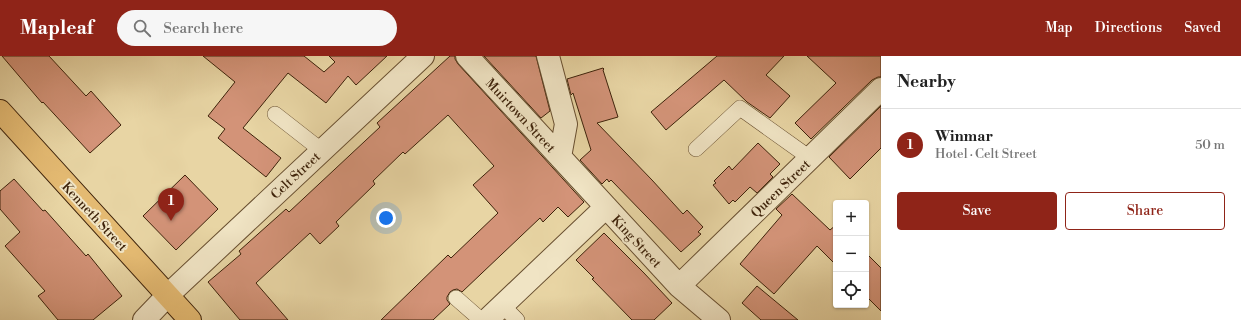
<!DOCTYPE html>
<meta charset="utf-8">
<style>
body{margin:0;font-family:"Libre Bodoni",serif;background:#f6f6f6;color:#222}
.controls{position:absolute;right:12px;bottom:12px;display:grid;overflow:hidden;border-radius:4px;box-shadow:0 1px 3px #0004}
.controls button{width:36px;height:36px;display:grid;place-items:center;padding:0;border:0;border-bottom:1px solid #e0e0e0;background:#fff;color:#222;font:20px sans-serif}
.you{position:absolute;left:386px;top:162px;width:14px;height:14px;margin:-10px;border:3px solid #fff;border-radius:50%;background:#1a73e8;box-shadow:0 0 0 6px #1a73e833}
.badge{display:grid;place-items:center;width:26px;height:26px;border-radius:50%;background:#8f2418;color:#fff;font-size:13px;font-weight:700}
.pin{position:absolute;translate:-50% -33px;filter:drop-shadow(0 1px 2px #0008)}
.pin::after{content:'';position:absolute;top:21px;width:14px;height:12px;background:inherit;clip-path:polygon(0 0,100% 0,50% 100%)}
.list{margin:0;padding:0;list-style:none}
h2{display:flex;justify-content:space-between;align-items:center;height:52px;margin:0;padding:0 16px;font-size:17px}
h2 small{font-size:13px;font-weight:400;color:#767676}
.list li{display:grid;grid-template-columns:26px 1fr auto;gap:12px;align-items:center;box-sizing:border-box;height:72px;padding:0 16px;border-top:1px solid #e0e0e0}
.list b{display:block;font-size:15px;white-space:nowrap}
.list p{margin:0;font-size:13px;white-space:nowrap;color:#767676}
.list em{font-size:13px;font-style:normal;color:#767676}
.actions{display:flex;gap:8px;padding:12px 16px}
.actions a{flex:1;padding:9px 0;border:1px solid #8f2418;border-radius:4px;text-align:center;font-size:14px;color:#8f2418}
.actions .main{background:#8f2418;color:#fff}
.icon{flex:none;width:22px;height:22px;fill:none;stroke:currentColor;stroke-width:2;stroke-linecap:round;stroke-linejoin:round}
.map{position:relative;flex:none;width:881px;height:264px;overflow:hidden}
header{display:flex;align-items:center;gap:24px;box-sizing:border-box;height:56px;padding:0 20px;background:#8f2418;color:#fff}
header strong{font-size:19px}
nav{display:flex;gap:22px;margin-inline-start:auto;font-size:14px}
.search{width:280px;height:36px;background:#f6f6f6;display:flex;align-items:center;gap:10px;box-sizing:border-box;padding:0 14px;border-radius:22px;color:#767676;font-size:15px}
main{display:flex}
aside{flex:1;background:#fff}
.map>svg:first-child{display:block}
</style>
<header>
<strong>Mapleaf</strong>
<div class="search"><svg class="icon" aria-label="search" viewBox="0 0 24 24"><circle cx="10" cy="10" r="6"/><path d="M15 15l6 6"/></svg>Search here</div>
<nav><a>Map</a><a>Directions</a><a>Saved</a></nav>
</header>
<main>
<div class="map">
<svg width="881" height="264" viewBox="0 0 881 264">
<rect width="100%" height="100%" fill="#e8d5a4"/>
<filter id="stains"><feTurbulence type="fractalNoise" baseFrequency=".005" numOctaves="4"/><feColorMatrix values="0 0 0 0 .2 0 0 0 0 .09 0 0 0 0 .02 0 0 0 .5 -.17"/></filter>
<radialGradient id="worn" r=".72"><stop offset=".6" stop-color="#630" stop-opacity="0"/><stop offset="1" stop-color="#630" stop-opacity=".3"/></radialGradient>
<!-- building -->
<path fill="#d39378" stroke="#3d220a" d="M2,0H49L86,40L91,35L121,69L90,97L43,46L42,47Z
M203,0H304L324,16L335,6L329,0H387L356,29L348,20L326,47L288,17L243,72L281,102L266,121L218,82L225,73L208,60L235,26Z
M450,0H455V3L458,8L584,146L568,161L558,151L543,166L540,162L462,236L457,233L453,234L450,236L447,241V244L450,248L433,264H381L448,199L451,202L498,157L473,129L494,110L448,59L405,98L403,96L373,125L375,128L336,166L339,170L320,188L310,177L256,227L288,264H240L208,226L241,198L239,195L286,153L289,156L380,71L377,67Z
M484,0H536L550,55L541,62Z
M717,0H784L766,19L790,40L770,62L747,46L724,24L666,74L651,56Z
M807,0H881V21H878L872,24L811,83L795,67L836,27Z
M603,12L604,13L603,14L618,61L597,67L652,124L683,158L687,154L703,171L698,176L701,178L681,196L611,124L609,126L607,123L602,128L580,104L591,94L573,37L571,39L567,23Z
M881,50V92L850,123L829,101Z
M758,87L780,108L770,118L773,121L757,137L750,131L735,146L733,144L729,148L713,129L716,127L714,125L729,110L732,114Z
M185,119L218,153L176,194L143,160Z
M14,123L43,155L45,154L86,200L88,198L122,240L93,264H58L38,240L45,235L5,190L20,176L0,153V135Z
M792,138L830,174L836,169V209L817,190L774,238L740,208L782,159L776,153Z
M604,177L644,217L672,247L654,264H632L592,223L594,222L576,204Z
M866,197L881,212V255L866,240Z
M757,230L798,264H761L742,247Z"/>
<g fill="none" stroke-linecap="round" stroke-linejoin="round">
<defs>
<path id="lane" d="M275,58L321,94
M696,93L740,52L810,102
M456,242L481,264
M503,250L517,264"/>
<path id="street" d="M467,0L679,230L719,264
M548,0L566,68L560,101
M679,230L881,33
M144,264L168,239L423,0
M487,264L606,151"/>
<path id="highway" d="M0,55L190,264"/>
</defs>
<!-- lane casing -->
<use href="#lane" stroke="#684f30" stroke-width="16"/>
<!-- street casing -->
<use href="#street" stroke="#684f30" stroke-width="24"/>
<!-- highway casing -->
<use href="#highway" stroke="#3d220a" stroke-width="24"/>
<!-- lane -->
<use href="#lane" stroke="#f0e4c4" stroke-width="15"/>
<!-- street -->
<use href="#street" stroke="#f0e4c4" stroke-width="22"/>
<!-- highway -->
<use href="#highway" stroke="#e4ba72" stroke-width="22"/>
</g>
<g text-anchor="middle" stroke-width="4" stroke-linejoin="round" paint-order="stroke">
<!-- street labels -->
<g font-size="13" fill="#3d220a" stroke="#f0e4c4">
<text transform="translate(521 59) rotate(47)" y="5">Muirtown Street</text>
<text transform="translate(295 119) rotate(-43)" y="5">Celt Street</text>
<text transform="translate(780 132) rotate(-44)" y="5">Queen Street</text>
<text transform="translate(95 160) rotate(47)" y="5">Kenneth Street</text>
<text transform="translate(637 185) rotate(47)" y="5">King Street</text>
</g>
</g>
<rect width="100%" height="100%" filter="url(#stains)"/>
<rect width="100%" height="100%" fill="url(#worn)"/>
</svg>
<div class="controls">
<button>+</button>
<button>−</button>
<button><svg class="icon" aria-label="locate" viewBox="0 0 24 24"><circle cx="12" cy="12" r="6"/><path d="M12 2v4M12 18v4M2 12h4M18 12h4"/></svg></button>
</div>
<div class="you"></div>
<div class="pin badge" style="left:171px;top:165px">1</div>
</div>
<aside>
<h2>Nearby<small></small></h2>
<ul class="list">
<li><span class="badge">1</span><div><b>Winmar</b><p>Hotel · Celt Street</p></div><em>50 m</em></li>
</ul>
<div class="actions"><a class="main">Save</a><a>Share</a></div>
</aside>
</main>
